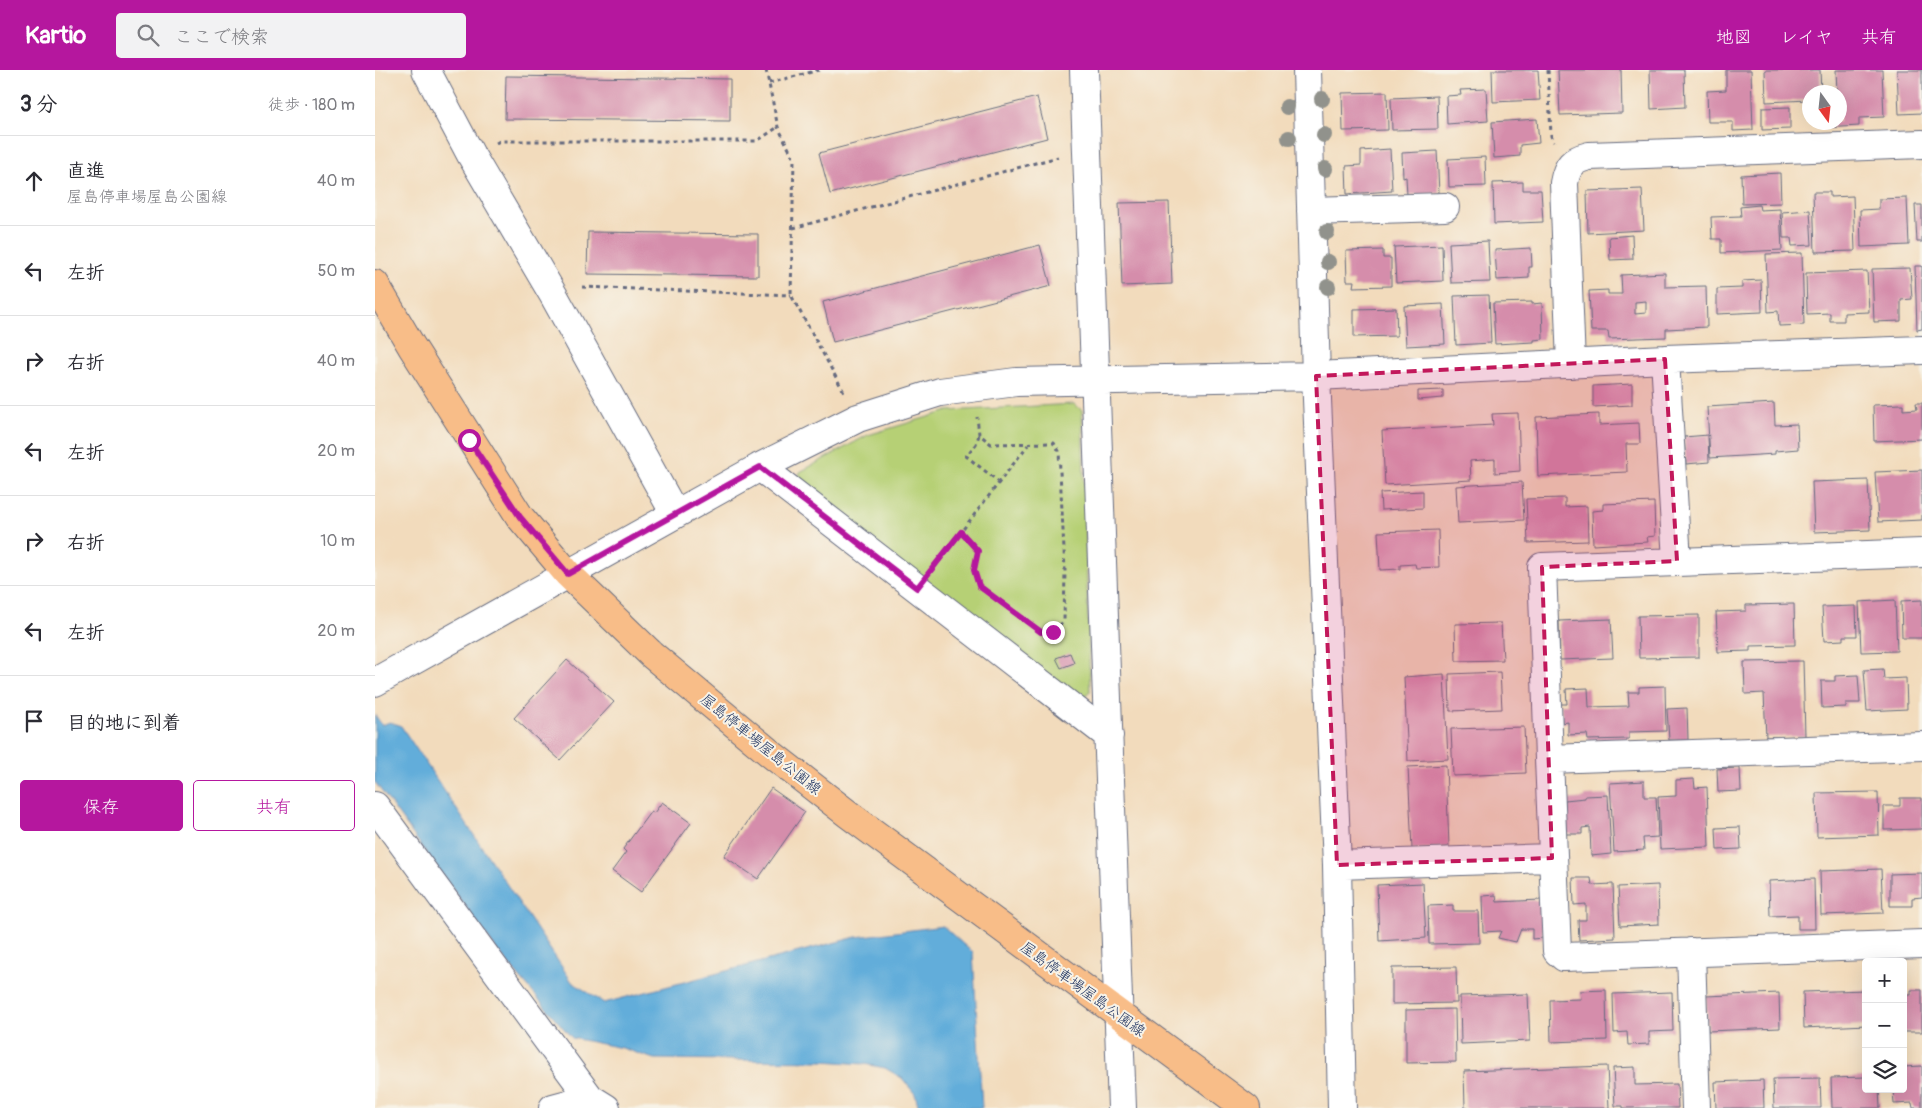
<!DOCTYPE html>
<html lang="ja">
<meta charset="utf-8">
<style>
body{margin:0;font-family:Pangolin,"Klee One",sans-serif;background:#f2f2f3;color:#2b2b33}
.controls{position:absolute;right:15px;bottom:15px;display:grid;overflow:hidden;border-radius:5px;box-shadow:0 5px 20px #0002}
.controls button{width:45px;height:45px;display:grid;place-items:center;padding:0;border:0;border-bottom:1px solid #e1e1e2;background:#fff;color:#2b2b33;font:25px sans-serif}
.compass{position:absolute;left:1427px;top:15px;width:45px;height:45px;border-radius:50%;background:#fff;box-shadow:0 5px 20px #0002;rotate:165deg}
.stop{position:absolute;width:15px;height:15px;margin:-11px;border:4px solid #b5179e;border-radius:50%;background:#fff}
.stop.end{background:#b5179e;border-color:#fff;box-shadow:0 1px 5px #0008}
.list{margin:0;padding:0;list-style:none}
h2{display:flex;justify-content:space-between;align-items:center;height:65px;margin:0;padding:0 20px;font-size:21px}
h2 small{font-size:16px;font-weight:400;color:#7c7c81}
.list li{display:grid;grid-template-columns:32px 1fr auto;gap:15px;align-items:center;box-sizing:border-box;height:90px;padding:0 20px;border-top:1px solid #e1e1e2}
.list b{display:block;font-size:19px;white-space:nowrap}
.list p{margin:0;font-size:16px;white-space:nowrap;color:#7c7c81}
.list em{font-size:16px;font-style:normal;color:#7c7c81}
.actions{display:flex;gap:10px;padding:15px 20px}
.actions a{flex:1;padding:11px 0;border:1px solid #b5179e;border-radius:5px;text-align:center;font-size:18px;color:#b5179e}
.actions .main{background:#b5179e;color:#fff}
.icon{flex:none;width:28px;height:28px;fill:none;stroke:currentColor;stroke-width:2;stroke-linecap:round;stroke-linejoin:round}
.map{position:relative;flex:none;width:1547px;height:1038px;overflow:hidden}
header{display:flex;align-items:center;gap:30px;box-sizing:border-box;height:70px;padding:0 25px;background:#b5179e;color:#fff}
header strong{font-size:24px}
nav{display:flex;gap:28px;margin-inline-start:auto;font-size:18px}
.search{width:350px;height:45px;background:#f2f2f3;display:flex;align-items:center;gap:12px;box-sizing:border-box;padding:0 18px;border-radius:5px;color:#7c7c81;font-size:19px}
main{display:flex}
aside{flex:1;background:#fff}
.map>svg:first-child{display:block}
</style>
<header>
<strong>Kartio</strong>
<div class="search"><svg class="icon" aria-label="search" viewBox="0 0 24 24"><circle cx="10" cy="10" r="6"/><path d="M15 15l6 6"/></svg>ここで検索</div>
<nav><a>地図</a><a>レイヤ</a><a>共有</a></nav>
</header>
<main>
<aside>
<h2>3 分<small>徒歩 · 180 m</small></h2>
<ul class="list">
<li><svg class="icon" aria-label="ahead" viewBox="0 0 24 24"><path d="M12 20V5M6 11l6-6 6 6"/></svg><div><b>直進</b><p>屋島停車場屋島公園線</p></div><em>40 m</em></li>
<li><svg class="icon" aria-label="left" viewBox="0 0 24 24"><path d="M17 20v-9H6M10 6l-5 5 5 5"/></svg><div><b>左折</b></div><em>50 m</em></li>
<li><svg class="icon" aria-label="right" viewBox="0 0 24 24"><path d="M7 20v-9h11M14 6l5 5-5 5"/></svg><div><b>右折</b></div><em>40 m</em></li>
<li><svg class="icon" aria-label="left" viewBox="0 0 24 24"><path d="M17 20v-9H6M10 6l-5 5 5 5"/></svg><div><b>左折</b></div><em>20 m</em></li>
<li><svg class="icon" aria-label="right" viewBox="0 0 24 24"><path d="M7 20v-9h11M14 6l5 5-5 5"/></svg><div><b>右折</b></div><em>10 m</em></li>
<li><svg class="icon" aria-label="left" viewBox="0 0 24 24"><path d="M17 20v-9H6M10 6l-5 5 5 5"/></svg><div><b>左折</b></div><em>20 m</em></li>
<li><svg class="icon" aria-label="arrive" viewBox="0 0 24 24"><path d="M6 21V4h12l-3 4 3 4H6"/></svg><div><b>目的地に到着</b></div></li>
</ul>
<div class="actions"><a class="main">保存</a><a>共有</a></div>
</aside>
<div class="map">
<svg width="1547" height="1038" viewBox="0 0 1547 1038">
<rect width="100%" height="100%" fill="#f7f3e8"/>
<filter id="ink" filterUnits="userSpaceOnUse"><feTurbulence type="fractalNoise" baseFrequency=".02" numOctaves="2"/><feDisplacementMap in="SourceGraphic" scale="10" xChannelSelector="R" yChannelSelector="G"/><feConvolveMatrix kernelMatrix="1 2 1 2 8 2 1 2 1" color-interpolation-filters="sRGB"/></filter>
<filter id="wash" filterUnits="userSpaceOnUse"><feTurbulence type="fractalNoise" baseFrequency=".0096" numOctaves="4" result="noise"/><feDisplacementMap in="SourceGraphic" scale="20" xChannelSelector="R" yChannelSelector="G"/><feGaussianBlur stdDeviation="1.12" result="paint"/><feColorMatrix in="noise" values="0 0 0 0 0 0 0 0 0 0 0 0 0 0 0 0 0 1.4 0 .05"/><feComposite in="paint" operator="in"/></filter>
<g filter="url(#wash)">
<rect width="100%" height="100%" fill="#f2dbbc"/>
<!-- green -->
<path fill="#b6d075" stroke="#68806a" d="M699,334L707,340L715,622L705,631L422,417L425,402L493,365L573,341Z"/>
<!-- water -->
<path fill="#62adda" stroke="#3e6e9c" d="M0,645L7,655L15,652L26,656L197,912L229,933L481,867L568,856L598,883L607,1038H544L540,1024L527,1008L510,998L489,994L448,991L279,989L247,978L197,968L124,883L0,712Z"/>
<g id="blocks">
<!-- building -->
<path fill="#d58dab" fill-rule="evenodd" d="M1117,0H1163L1165,30L1118,32Z
M1183,0H1246L1247,43L1185,45Z
M1275,0H1309L1310,37L1276,39Z
M1351,0H1376L1378,60L1358,61V52H1333L1332,21L1351,20Z
M1390,0H1445L1446,22H1434V30L1391,32Z
M1461,0H1507L1509,47L1484,48V56L1450,58V52H1464V22H1462Z
M1522,0H1547V43L1524,44Z
M131,6L355,9V51L130,49Z
M1111,19L1113,51L1072,54L1071,26L1086,25L1085,20Z
M1012,22L1013,60L968,61L967,23Z
M1062,26L1063,59L1017,60L1016,28Z
M662,27L672,68L455,124L444,83Z
M1415,37V59L1387,60V38Z
M1162,49L1164,73L1145,75V86L1119,88L1117,52Z
M1015,79L1017,121L972,124L971,96L986,95V81Z
M1062,81L1064,123L1032,125L1031,107L1028,108L1027,83Z
M1110,87L1111,116L1074,117L1073,89Z
M1405,103L1406,133L1367,134L1366,105Z
M1148,112V120H1166L1168,152L1119,154L1118,113Z
M1267,119L1269,160L1213,163L1212,121Z
M1438,122H1455V127L1478,126L1480,181L1440,182Z
M1532,128L1534,175L1486,177L1485,140L1504,139V129Z
M794,132L797,214L747,216L744,133Z
M1384,135L1385,140L1405,139L1407,180L1346,183V169H1337L1336,147L1366,146L1365,137Z
M1540,135H1547V172H1542Z
M1435,140L1437,175L1417,176L1416,168H1408L1407,142Z
M213,162L383,164V206L212,204Z
M1257,165L1258,189L1235,190L1234,167Z
M1113,171L1115,212L1076,213L1074,173Z
M665,175L676,216L458,272L448,232Z
M1067,175L1068,211L1021,213L1019,177Z
M1156,178L1157,197H1154V208L1122,210L1120,180Z
M1008,180V188H1016V216L978,217L979,211H972L971,181Z
M1427,183L1429,255L1404,256L1403,241L1393,242L1391,184Z
M1540,196H1547V259L1542,260Z
M1535,198L1537,229L1526,230V251L1499,252L1497,199Z
M1492,201L1494,242L1469,243V251H1455V243L1432,244L1431,203Z
M1290,203V217L1331,216L1332,257L1291,259V267L1234,269L1233,261H1216L1214,221L1233,220V224H1247L1246,205ZM1271,231V243L1260,244V232Z
M1386,210L1387,242L1342,244V219L1367,218V211Z
M1114,225L1116,273L1081,275L1079,226Z
M1157,232V234L1167,233L1168,269L1159,270V272L1120,274L1118,233Z
M1068,234L1070,274L1031,276L1029,236Z
M1021,238L1022,266L979,267V239Z
M1257,314V335L1218,337V316Z
M1068,320V328L1043,330V321Z
M1399,333L1400,355L1422,354L1423,379L1400,381V384L1335,388L1332,337Z
M1541,333H1547V369L1499,371L1498,335L1528,334V340L1542,339Z
M1143,343L1145,401L1120,403V389L1095,391L1096,410L1010,415L1007,361L1118,355L1117,344Z
M1224,344V355L1264,353L1265,374H1251L1252,402L1163,406L1161,347Z
M1333,365L1334,392L1311,394L1309,367Z
M1547,400V450L1503,452L1500,402Z
M1493,410L1495,460L1439,462L1437,412Z
M1147,412L1149,450L1083,453L1081,416Z
M1048,421V438L1006,440L1005,423Z
M1190,428V437L1212,436L1213,471L1153,473L1151,429Z
M1279,432L1280,466L1272,467L1273,472L1218,475L1217,441L1228,440V434Z
M1063,460L1064,497L1041,498L1040,494L1025,495V499L1005,500L1003,462Z
M1520,530L1522,581L1486,582L1484,532Z
M1547,530V568H1527L1526,531Z
M1419,534L1420,575L1375,576V581L1343,582L1341,542L1371,541V535Z
M1481,536L1482,566H1468V570L1449,571L1447,537Z
M1324,545V587L1264,588L1263,546Z
M1236,549L1238,588L1185,590L1184,551Z
M1126,553L1128,590L1081,591L1080,554Z
M695,583L699,593L686,598L681,588Z
M192,590L239,632L185,690L139,648Z
M1428,591L1430,666L1391,667L1389,623L1370,624L1369,592Z
M1508,599L1509,609L1531,608L1532,639L1492,641L1489,600Z
M1125,602L1127,639L1075,641L1074,604Z
M1069,604L1073,689L1033,691L1029,607Z
M1483,605L1485,633H1471V637L1447,638L1446,611H1460V606Z
M1290,616L1291,661L1254,662V669L1213,670L1212,664L1193,665V652L1187,653L1186,634H1192L1191,619L1213,618L1214,637L1254,636L1253,622H1264V617Z
M1312,638L1313,670H1294L1292,639Z
M1149,657L1151,703L1078,706L1076,659Z
M1071,695L1074,777L1037,779L1033,697Z
M1365,698L1366,721L1343,722L1342,699Z
M1319,709L1320,718L1332,717L1334,777L1285,779L1283,727L1301,726V710Z
M1269,711V727H1281L1283,767L1268,768L1269,780L1239,782L1235,713Z
M396,718L430,742L383,809L349,786Z
M1503,722L1504,765L1442,767L1441,723Z
M1233,725L1236,784L1216,786L1215,757L1207,758V764H1191L1190,730L1210,728V726Z
M1525,728H1547V759L1509,760V736H1525Z
M287,732L316,753L266,822L237,801L251,782L248,779L276,741L279,743Z
M1365,757L1366,779L1342,780L1341,758Z
M1506,799L1508,843L1446,845L1445,801Z
M1547,803V827L1537,828V836H1515V804Z
M1198,808H1216L1217,815L1238,814L1240,868L1204,870L1203,850H1211V834L1199,835Z
M1439,809L1440,859H1423V845L1395,846L1394,811Z
M1048,813L1051,868L1004,871L1002,815Z
M1283,815L1284,854L1245,856L1243,817Z
M1121,825L1122,832L1166,830L1168,868L1157,869V859H1146L1141,872L1123,868L1126,861L1108,862L1107,826Z
M1078,835V841H1103L1104,873L1054,874L1053,836Z
M1081,897L1082,933L1017,934V898Z
M1231,920L1232,970L1176,972L1175,930L1206,929L1205,921Z
M1491,920V955L1429,958L1428,922Z
M1536,920H1547V962H1528V925H1536Z
M1297,922L1298,961L1274,962V974L1253,975L1252,962L1239,963L1238,924Z
M1404,923L1405,958L1333,961L1331,926Z
M1153,924L1155,971L1086,974L1085,926Z
M1080,939L1081,992L1031,993V940Z
M1232,996L1234,1038H1090L1089,1001Z
M1547,996V1038H1538L1537,1033L1519,1034L1518,1019H1528V997Z
M1260,997V1015L1302,1014L1303,1038H1248V1036H1240L1238,998Z
M1491,1007V1019H1504L1505,1038H1457L1456,1008Z
M1445,1008L1446,1038H1399L1398,1009Z
M1388,1010L1389,1038H1341L1340,1012Z"/>
</g>
</g>
<g filter="url(#ink)">
<use href="#blocks" fill-opacity="0" stroke="#666b7f" stroke-width="1"/>
<g fill="none" stroke-linecap="round" stroke-linejoin="round">
<defs>
<path id="minor" d="M51,0L96,85L179,226L300,444
M709,0L747,1038
M932,0L941,306L962,795L967,1038
M936,141L1070,137
M1290,289L1302,491
M1196,294L1189,113C1192,96 1197,90 1214,86L1547,74
M385,397L734,666
M1547,483L1167,497L1174,689L1547,676
M0,612L385,397L483,348L565,322L641,312L941,306L1290,289L1547,280
M1174,689L1182,881L1189,887L1547,874
M0,736L215,1028L231,1038
M962,795L1177,788
M1316,882L1321,1038
M178,1038L215,1028"/>
<path id="major" d="M0,214L37,277L145,447L193,504L276,584L396,684L473,744L871,1038"/>
</defs>
<!-- minor casing -->
<use href="#minor" stroke="#666b7f" stroke-width="30"/>
<!-- major casing -->
<use href="#major" stroke="#666b7f" stroke-width="30"/>
<!-- path -->
<path stroke="#666b7f" stroke-width="3" stroke-dasharray="4 4" stroke-linecap="butt" d="M391,0L403,57L419,89L416,225L469,322
M1173,0L1176,66L1179,72
M394,13L444,0
M121,73L125,71H382L403,57
M418,158L683,87
M207,217L416,225
M604,365L601,374L591,386L624,412
M586,462L603,481L599,500L604,516L666,562H678L689,551L690,500L684,381L679,373L616,374L604,364L602,347
M559,497L653,375"/>
<!-- minor -->
<use href="#minor" stroke="#fff" stroke-width="28"/>
<!-- major -->
<use href="#major" stroke="#f8bd88" stroke-width="28"/>
</g>
<!-- trees -->
<g fill="#91928c">
<circle cx="947" cy="29" r="8"/>
<circle cx="912" cy="37" r="8"/>
<circle cx="949" cy="65" r="8"/>
<circle cx="914" cy="68" r="8"/>
<circle cx="950" cy="99" r="8"/>
<circle cx="952" cy="162" r="8"/>
<circle cx="953" cy="192" r="8"/>
<circle cx="953" cy="217" r="8"/>
</g>
</g>
<g fill="none" stroke-linecap="round" stroke-linejoin="round" filter="url(#ink)">
<!-- route -->
<path stroke="#b5179e" stroke-width="6" d="M94,370L145,447L193,504L385,397L542,518L586,462L603,481L599,500L604,516L666,562H678"/>
</g>
<!-- marked area -->
<path fill="#c2185b" fill-opacity="0.2" stroke="#c2185b" stroke-width="4" stroke-dasharray="10 6" stroke-linejoin="round" d="M1290,289L1302,491L1167,497L1177,788L962,795L941,306Z"/>
<g text-anchor="middle" stroke-width="4" stroke-linejoin="round" paint-order="stroke">
<!-- street labels -->
<g font-size="15" fill="#1b2f5e" stroke="#f7f3e8">
<text transform="translate(386 674) rotate(39)" y="5">屋島停車場屋島公園線</text>
<text transform="translate(708 919) rotate(36)" y="5">屋島停車場屋島公園線</text>
</g>
</g>
</svg>
<div class="controls">
<button>+</button>
<button>−</button>
<button><svg class="icon" aria-label="layers" viewBox="0 0 24 24"><path d="M12 4l9 5-9 5-9-5zM3 14l9 5 9-5"/></svg></button>
</div>
<svg class="compass" viewBox="-18 -18 36 36"><path d="M0-13l5 13h-10z" fill="#e53935"/><path d="M0 13l5-13h-10z" fill="#7c7c81"/></svg>
<div class="stop" style="left:94px;top:370px"></div>
<div class="stop end" style="left:678px;top:562px"></div>
</div>
</main>
